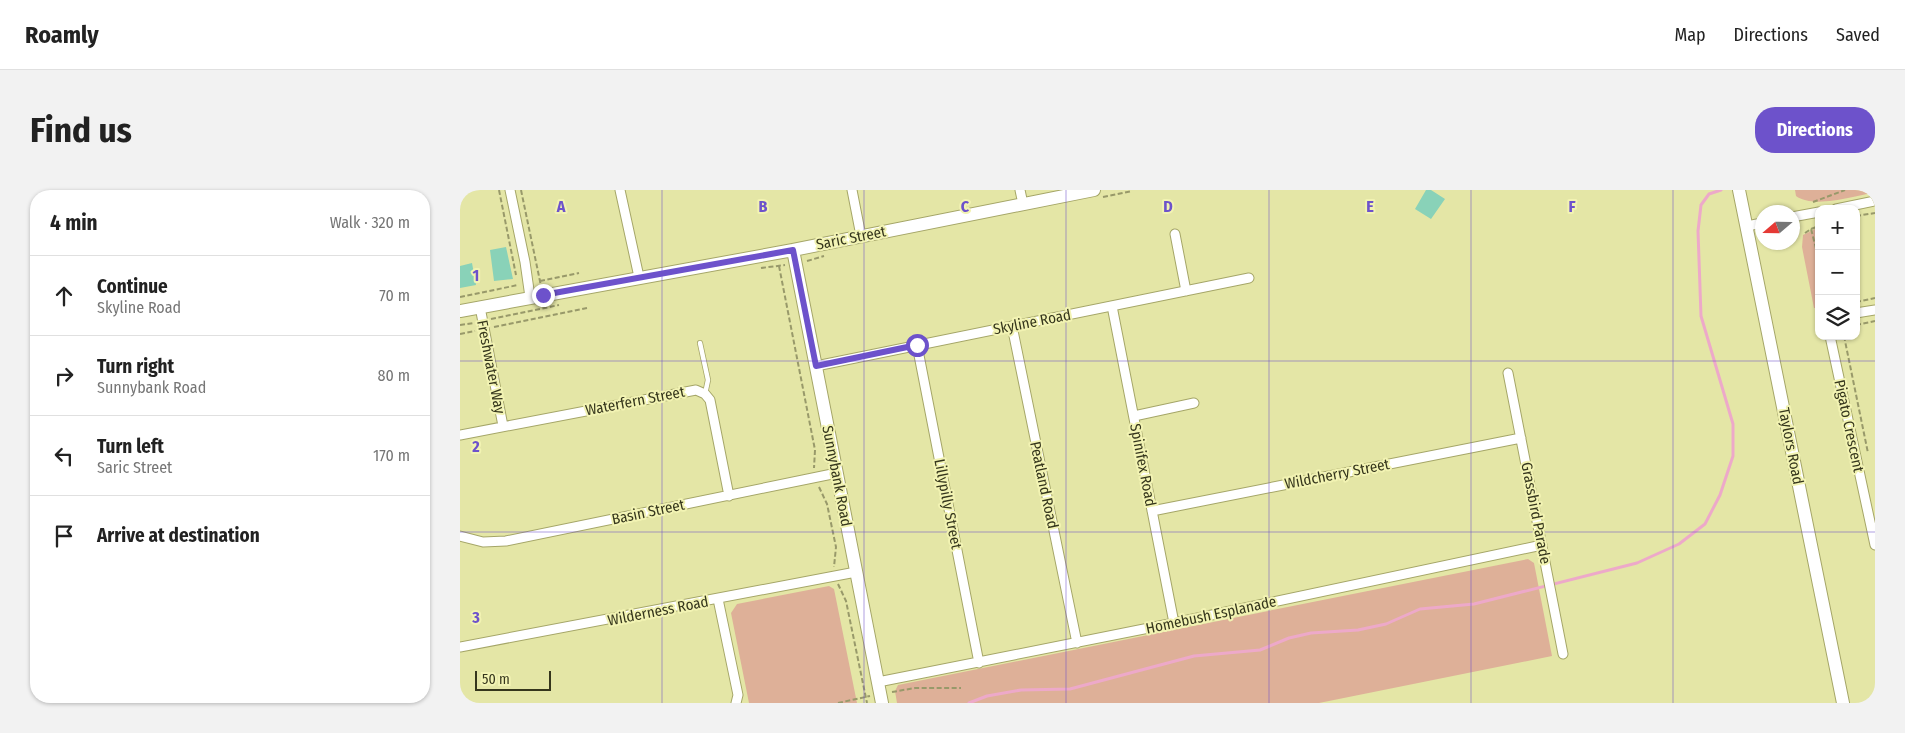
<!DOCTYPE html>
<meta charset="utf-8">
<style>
body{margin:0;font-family:"Fira Sans Condensed",sans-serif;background:#f2f2f2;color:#222}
.controls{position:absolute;right:15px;top:15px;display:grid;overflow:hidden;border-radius:10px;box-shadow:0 1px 4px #0004}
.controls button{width:45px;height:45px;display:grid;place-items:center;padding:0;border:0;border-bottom:1px solid #e0e0e0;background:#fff;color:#222;font:25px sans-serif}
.compass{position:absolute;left:1295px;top:15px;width:45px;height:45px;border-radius:50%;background:#fff;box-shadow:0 1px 4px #0004;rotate:250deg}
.scale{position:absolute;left:15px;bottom:12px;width:76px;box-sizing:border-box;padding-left:5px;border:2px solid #35361c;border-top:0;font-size:14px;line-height:18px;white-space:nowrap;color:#35361c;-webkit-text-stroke:4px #f2f3b3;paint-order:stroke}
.stop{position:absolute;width:15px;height:15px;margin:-11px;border:4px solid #6d52cb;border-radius:50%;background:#fff}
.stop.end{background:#6d52cb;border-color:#fff;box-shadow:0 1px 5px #0008}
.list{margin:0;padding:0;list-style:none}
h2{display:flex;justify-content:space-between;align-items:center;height:65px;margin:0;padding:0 20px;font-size:21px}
h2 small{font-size:16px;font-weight:400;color:#767676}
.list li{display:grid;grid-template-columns:32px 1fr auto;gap:15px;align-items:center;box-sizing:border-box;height:80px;padding:0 20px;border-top:1px solid #e0e0e0}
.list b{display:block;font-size:19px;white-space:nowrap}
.list p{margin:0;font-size:16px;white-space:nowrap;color:#767676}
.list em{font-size:16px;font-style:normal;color:#767676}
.icon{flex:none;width:28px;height:28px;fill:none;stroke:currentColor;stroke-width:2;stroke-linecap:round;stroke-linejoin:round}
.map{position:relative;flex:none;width:1415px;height:513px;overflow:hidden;border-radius:20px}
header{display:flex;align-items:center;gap:30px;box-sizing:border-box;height:70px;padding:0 25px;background:#fff;border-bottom:1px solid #e0e0e0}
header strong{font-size:24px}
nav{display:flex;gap:28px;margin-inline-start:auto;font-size:18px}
.intro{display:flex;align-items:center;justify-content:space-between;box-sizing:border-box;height:120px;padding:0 30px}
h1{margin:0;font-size:35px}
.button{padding:12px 22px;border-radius:20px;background:#6d52cb;color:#fff;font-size:18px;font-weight:700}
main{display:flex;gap:30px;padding:0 30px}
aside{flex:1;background:#fff;border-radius:20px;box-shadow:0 1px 4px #0004}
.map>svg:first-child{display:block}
</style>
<header>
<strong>Roamly</strong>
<nav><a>Map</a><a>Directions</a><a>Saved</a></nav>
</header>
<div class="intro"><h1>Find us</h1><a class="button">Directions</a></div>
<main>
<aside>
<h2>4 min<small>Walk · 320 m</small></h2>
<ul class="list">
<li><svg class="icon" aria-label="ahead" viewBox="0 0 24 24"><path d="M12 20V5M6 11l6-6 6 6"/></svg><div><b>Continue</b><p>Skyline Road</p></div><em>70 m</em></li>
<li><svg class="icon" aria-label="right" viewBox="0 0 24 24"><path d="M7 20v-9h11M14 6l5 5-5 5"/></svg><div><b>Turn right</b><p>Sunnybank Road</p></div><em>80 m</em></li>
<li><svg class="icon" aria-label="left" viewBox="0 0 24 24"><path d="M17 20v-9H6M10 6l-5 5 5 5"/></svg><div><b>Turn left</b><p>Saric Street</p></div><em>170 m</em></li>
<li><svg class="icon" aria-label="arrive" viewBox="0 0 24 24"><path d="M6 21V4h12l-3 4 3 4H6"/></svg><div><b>Arrive at destination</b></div></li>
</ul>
</aside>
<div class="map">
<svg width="1415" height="513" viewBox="0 0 1415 513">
<rect width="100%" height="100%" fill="#e4e6a6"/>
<!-- green -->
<path fill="#deb098" d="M1335,0H1415V2C1396,6 1353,19 1336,6Z
M1359,37V118H1354L1342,57L1343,45Z
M1068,369L1074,373L1092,466L859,513H437L435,501L438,495Z
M369,396L374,399L397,513H289L271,423L277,414Z"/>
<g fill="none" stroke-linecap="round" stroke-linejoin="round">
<!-- stream -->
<path stroke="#eda9c9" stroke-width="3" d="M509,513L527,506L561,500L610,499L734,466L800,460L829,448L851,443L898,440L926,434L960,419L1014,414L1177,373L1219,354L1245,334L1260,305L1273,266V234L1241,126L1238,41L1241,15L1249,4L1261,0"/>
</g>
<!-- building -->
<path fill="#89d2b8" d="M966,0H971L985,9L971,29L955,19Z
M46,57L53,89L34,91L30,60Z
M12,73L16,95L0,98V76Z"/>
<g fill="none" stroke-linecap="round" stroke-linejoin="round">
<defs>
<path id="lane" d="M240,153L248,190L245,204"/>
<path id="street" d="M50,0L65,72L70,107
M160,0L179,87
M392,0L401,46
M560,0L563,14
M1376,19L1415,11
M1332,27L1359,22
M1287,36L1302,33
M715,44L726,101
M652,116L714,433
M20,117L43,236
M1396,123L1415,120
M552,136L617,453
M1370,146L1415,355
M457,155L519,473
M356,176L789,88
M1048,183L1103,464
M674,226L734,213
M0,245L236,200L245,204L250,210L269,306
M692,321L1061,248
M0,346L23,352L46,351L377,283
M258,409L278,505L276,513
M0,457L396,382
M418,492L714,433L1082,355"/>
<path id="secondary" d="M1279,0L1383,513
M333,60L422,513
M0,121L333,60L634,0"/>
</defs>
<!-- lane casing -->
<use href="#lane" stroke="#a5a668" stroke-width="6"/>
<!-- street casing -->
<use href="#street" stroke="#a5a668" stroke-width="11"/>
<!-- secondary casing -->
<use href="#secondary" stroke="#a5a668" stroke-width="14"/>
<!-- path -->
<path stroke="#98996a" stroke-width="2" stroke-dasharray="5 2.5" stroke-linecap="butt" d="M39,0L56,85
M61,0L81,96
M643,7L672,1
M1353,12L1385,0
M1396,26L1415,23
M1351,39L1359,36
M1345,43L1351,39L1359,70
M347,71L364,66
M319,76L355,260L354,278
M301,78L325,75
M80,91L119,83
M0,107L58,95
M1396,112L1415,108
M1358,119H1359
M31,129L99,115
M0,135L14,133
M1396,135L1415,131
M34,137L127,118
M0,144L15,141
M1384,146L1408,263
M359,297L367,314L376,357L374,377
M378,394L386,411L407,513
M432,502L455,498H501
M378,513L410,506"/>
<!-- lane -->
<use href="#lane" stroke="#fff" stroke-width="4.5"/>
<!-- street -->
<use href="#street" stroke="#fff" stroke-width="9"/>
<!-- secondary -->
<use href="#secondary" stroke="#fff" stroke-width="12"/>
</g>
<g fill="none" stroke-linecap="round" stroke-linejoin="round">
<!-- route -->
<path stroke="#6d52cb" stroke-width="6" d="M83,105L333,60L356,176L457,155"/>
</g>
<!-- grid -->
<path fill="none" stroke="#6d52cb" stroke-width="1" stroke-opacity="0.55" d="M202,0V513M404,0V513M606,0V513M809,0V513M1011,0V513M1213,0V513M0,171H1415M0,342H1415"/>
<g text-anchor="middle" stroke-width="4" stroke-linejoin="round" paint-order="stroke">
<!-- street labels -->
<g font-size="15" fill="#35361c" stroke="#f2f3b3">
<text transform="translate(391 48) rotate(-11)" y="5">Saric Street</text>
<text transform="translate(572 132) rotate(-11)" y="5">Skyline Road</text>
<text transform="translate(31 177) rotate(79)" y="5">Freshwater Way</text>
<text transform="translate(175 211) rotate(-11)" y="5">Waterfern Street</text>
<text transform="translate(1389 236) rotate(78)" y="5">Pigato Crescent</text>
<text transform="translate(1331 256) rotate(79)" y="5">Taylors Road</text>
<text transform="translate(683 275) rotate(79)" y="5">Spinifex Road</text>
<text transform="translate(877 284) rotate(-11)" y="5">Wildcherry Street</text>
<text transform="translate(377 286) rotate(79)" y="5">Sunnybank Road</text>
<text transform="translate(584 295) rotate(78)" y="5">Peatland Road</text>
<text transform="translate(488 314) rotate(79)" y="5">Lillypilly Street</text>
<text transform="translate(188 322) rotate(-12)" y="5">Basin Street</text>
<text transform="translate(1076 323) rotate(79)" y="5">Grassbird Parade</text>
<text transform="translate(198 421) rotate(-11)" y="5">Wilderness Road</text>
<text transform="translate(751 425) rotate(-12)" y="5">Homebush Esplanade</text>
</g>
</g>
<g font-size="16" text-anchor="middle" font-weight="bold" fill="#6d52cb" stroke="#f2f3b3" stroke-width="4" stroke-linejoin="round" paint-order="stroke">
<text x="101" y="22">A</text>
<text x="303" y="22">B</text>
<text x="505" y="22">C</text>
<text x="708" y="22">D</text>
<text x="910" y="22">E</text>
<text x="1112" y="22">F</text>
<text x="16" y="91">1</text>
<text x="16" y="262">2</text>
<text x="16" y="433">3</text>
</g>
</svg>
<div class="controls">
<button>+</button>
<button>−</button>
<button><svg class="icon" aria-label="layers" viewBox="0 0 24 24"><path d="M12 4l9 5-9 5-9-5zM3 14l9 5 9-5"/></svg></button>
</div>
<svg class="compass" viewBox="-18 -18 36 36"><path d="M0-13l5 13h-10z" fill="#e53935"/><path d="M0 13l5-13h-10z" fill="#767676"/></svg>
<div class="scale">50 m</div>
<div class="stop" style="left:457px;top:155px"></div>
<div class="stop end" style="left:83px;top:105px"></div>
</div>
</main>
